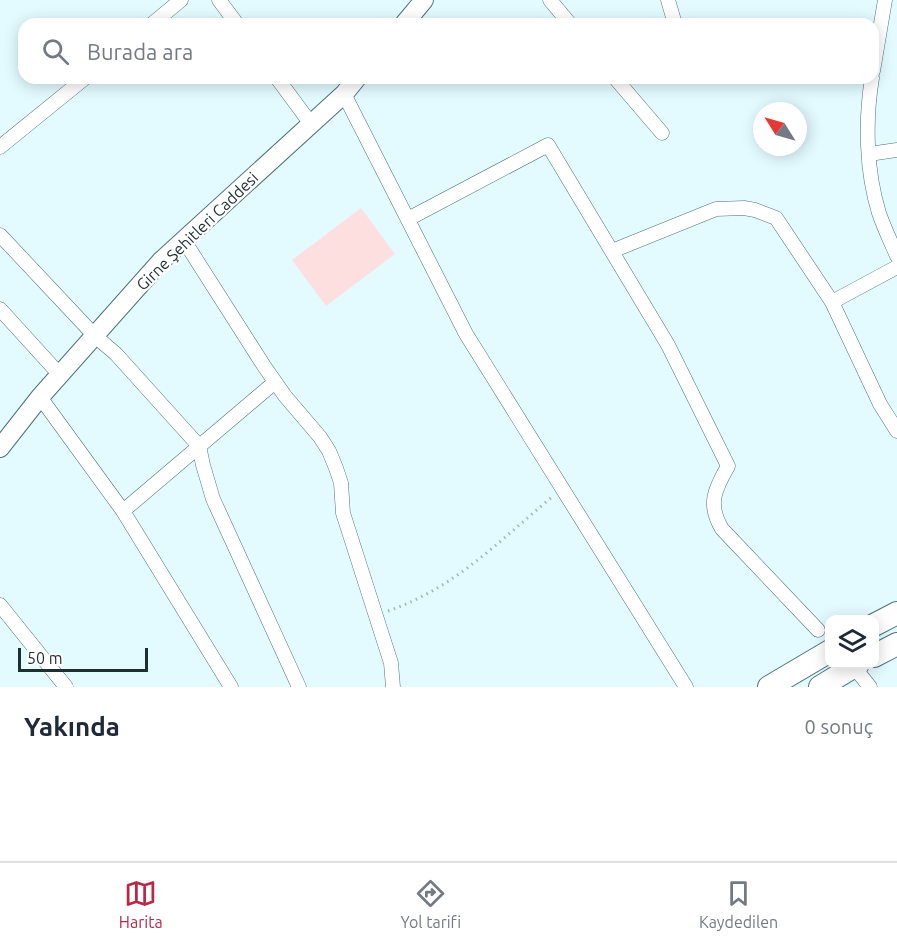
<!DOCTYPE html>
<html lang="tr">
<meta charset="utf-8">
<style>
body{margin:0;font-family:Ubuntu,sans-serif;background:#f2f2f3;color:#1f2937}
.controls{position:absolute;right:18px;bottom:18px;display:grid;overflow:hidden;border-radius:12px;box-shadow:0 3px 15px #0003}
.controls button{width:54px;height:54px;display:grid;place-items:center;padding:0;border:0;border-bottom:2px solid #e0e1e3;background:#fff;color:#1f2937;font:30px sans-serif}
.compass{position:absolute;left:753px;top:102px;width:54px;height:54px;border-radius:50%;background:#fff;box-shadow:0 3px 15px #0003;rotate:307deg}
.scale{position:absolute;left:18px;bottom:15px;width:130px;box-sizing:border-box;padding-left:6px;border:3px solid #1e2e31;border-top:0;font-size:16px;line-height:21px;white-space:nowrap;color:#1e2e31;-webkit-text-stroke:4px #fff;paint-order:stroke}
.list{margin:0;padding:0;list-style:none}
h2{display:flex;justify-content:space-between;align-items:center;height:78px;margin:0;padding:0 24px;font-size:26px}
h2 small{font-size:20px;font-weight:400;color:#747a83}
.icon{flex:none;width:33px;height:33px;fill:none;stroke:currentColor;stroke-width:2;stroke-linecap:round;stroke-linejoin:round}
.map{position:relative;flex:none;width:897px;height:687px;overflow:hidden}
.search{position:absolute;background:#fff;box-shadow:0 3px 15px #0003;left:18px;right:18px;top:18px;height:66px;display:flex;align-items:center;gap:15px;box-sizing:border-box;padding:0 21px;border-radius:18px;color:#747a83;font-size:22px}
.sheet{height:174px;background:#fff}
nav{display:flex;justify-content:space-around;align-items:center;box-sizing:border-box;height:84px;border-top:2px solid #e0e1e3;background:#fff;font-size:16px;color:#747a83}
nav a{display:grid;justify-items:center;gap:3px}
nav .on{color:#b92846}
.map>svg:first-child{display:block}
</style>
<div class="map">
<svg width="897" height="687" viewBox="0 0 897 687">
<rect width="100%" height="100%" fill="#e3fbff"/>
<!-- green -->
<path fill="#fddfe0" d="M361,208L395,254L326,306L292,260Z"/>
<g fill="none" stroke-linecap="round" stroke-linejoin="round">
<defs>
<path id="minor" d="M219,0L237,24
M550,0L570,24
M668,0L675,24
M152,24L181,0
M873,71L885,0
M277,78L311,124
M615,78L662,133
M872,78C865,121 866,171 879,213C884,228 891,242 897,256
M344,94L466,334L686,687
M0,147L85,78
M869,154L897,150
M408,219L548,145L668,345L728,466C715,489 707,504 722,529L818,630
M0,235L95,336L116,354L199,446L203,465L213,499L299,687
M183,239L264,366L285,396L320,437L329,451L336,468L341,483L343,513L391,663L393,687
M612,251L716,209L744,208L755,210L776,218L832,302L897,267
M832,302L880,404L897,431
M0,309L60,375
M40,397L123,511L231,687
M123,511L275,382
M0,605L66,687
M854,667L870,687"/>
<path id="tertiary" d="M404,24L424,0
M0,448L40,397L161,261L344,94L357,78"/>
<path id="primary" d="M874,625L897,613
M874,656L897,644
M769,687L830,651
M820,687L858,664"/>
</defs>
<!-- minor casing -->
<use href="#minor" stroke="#4e7279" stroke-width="15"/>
<!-- tertiary casing -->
<use href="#tertiary" stroke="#4e7279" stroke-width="20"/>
<!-- primary casing -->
<use href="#primary" stroke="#4e7279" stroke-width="24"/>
<!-- path -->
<path stroke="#a1b7ba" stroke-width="3" stroke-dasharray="1.5 4.5" stroke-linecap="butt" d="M388,611C455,588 499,541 552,497"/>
<!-- minor -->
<use href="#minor" stroke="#fff" stroke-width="14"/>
<!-- tertiary -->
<use href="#tertiary" stroke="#fff" stroke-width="18"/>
<!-- primary -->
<use href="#primary" stroke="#fff" stroke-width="22"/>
</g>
<g text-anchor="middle" stroke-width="4.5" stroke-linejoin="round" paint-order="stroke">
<!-- street labels -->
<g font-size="16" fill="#1e2e31" stroke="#fff">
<text transform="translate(197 231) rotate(-44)" y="6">Girne Şehitleri Caddesi</text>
</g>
</g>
</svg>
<div class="controls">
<button><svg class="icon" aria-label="layers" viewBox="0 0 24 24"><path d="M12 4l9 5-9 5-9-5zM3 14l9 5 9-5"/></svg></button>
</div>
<svg class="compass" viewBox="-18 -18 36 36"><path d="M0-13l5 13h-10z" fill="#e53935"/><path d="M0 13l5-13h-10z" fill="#747a83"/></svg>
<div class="scale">50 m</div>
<div class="search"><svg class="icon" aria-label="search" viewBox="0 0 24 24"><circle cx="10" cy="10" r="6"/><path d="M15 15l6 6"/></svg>Burada ara</div>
</div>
<section class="sheet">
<h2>Yakında<small>0 sonuç</small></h2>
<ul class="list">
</ul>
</section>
<nav>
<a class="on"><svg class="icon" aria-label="map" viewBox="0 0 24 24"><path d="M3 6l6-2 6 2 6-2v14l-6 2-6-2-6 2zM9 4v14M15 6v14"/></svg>Harita</a>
<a><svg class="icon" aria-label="directions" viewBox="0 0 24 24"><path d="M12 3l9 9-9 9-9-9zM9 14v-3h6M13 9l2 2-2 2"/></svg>Yol tarifi</a>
<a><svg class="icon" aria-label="saved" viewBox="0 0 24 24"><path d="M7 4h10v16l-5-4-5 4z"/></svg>Kaydedilen</a>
</nav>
